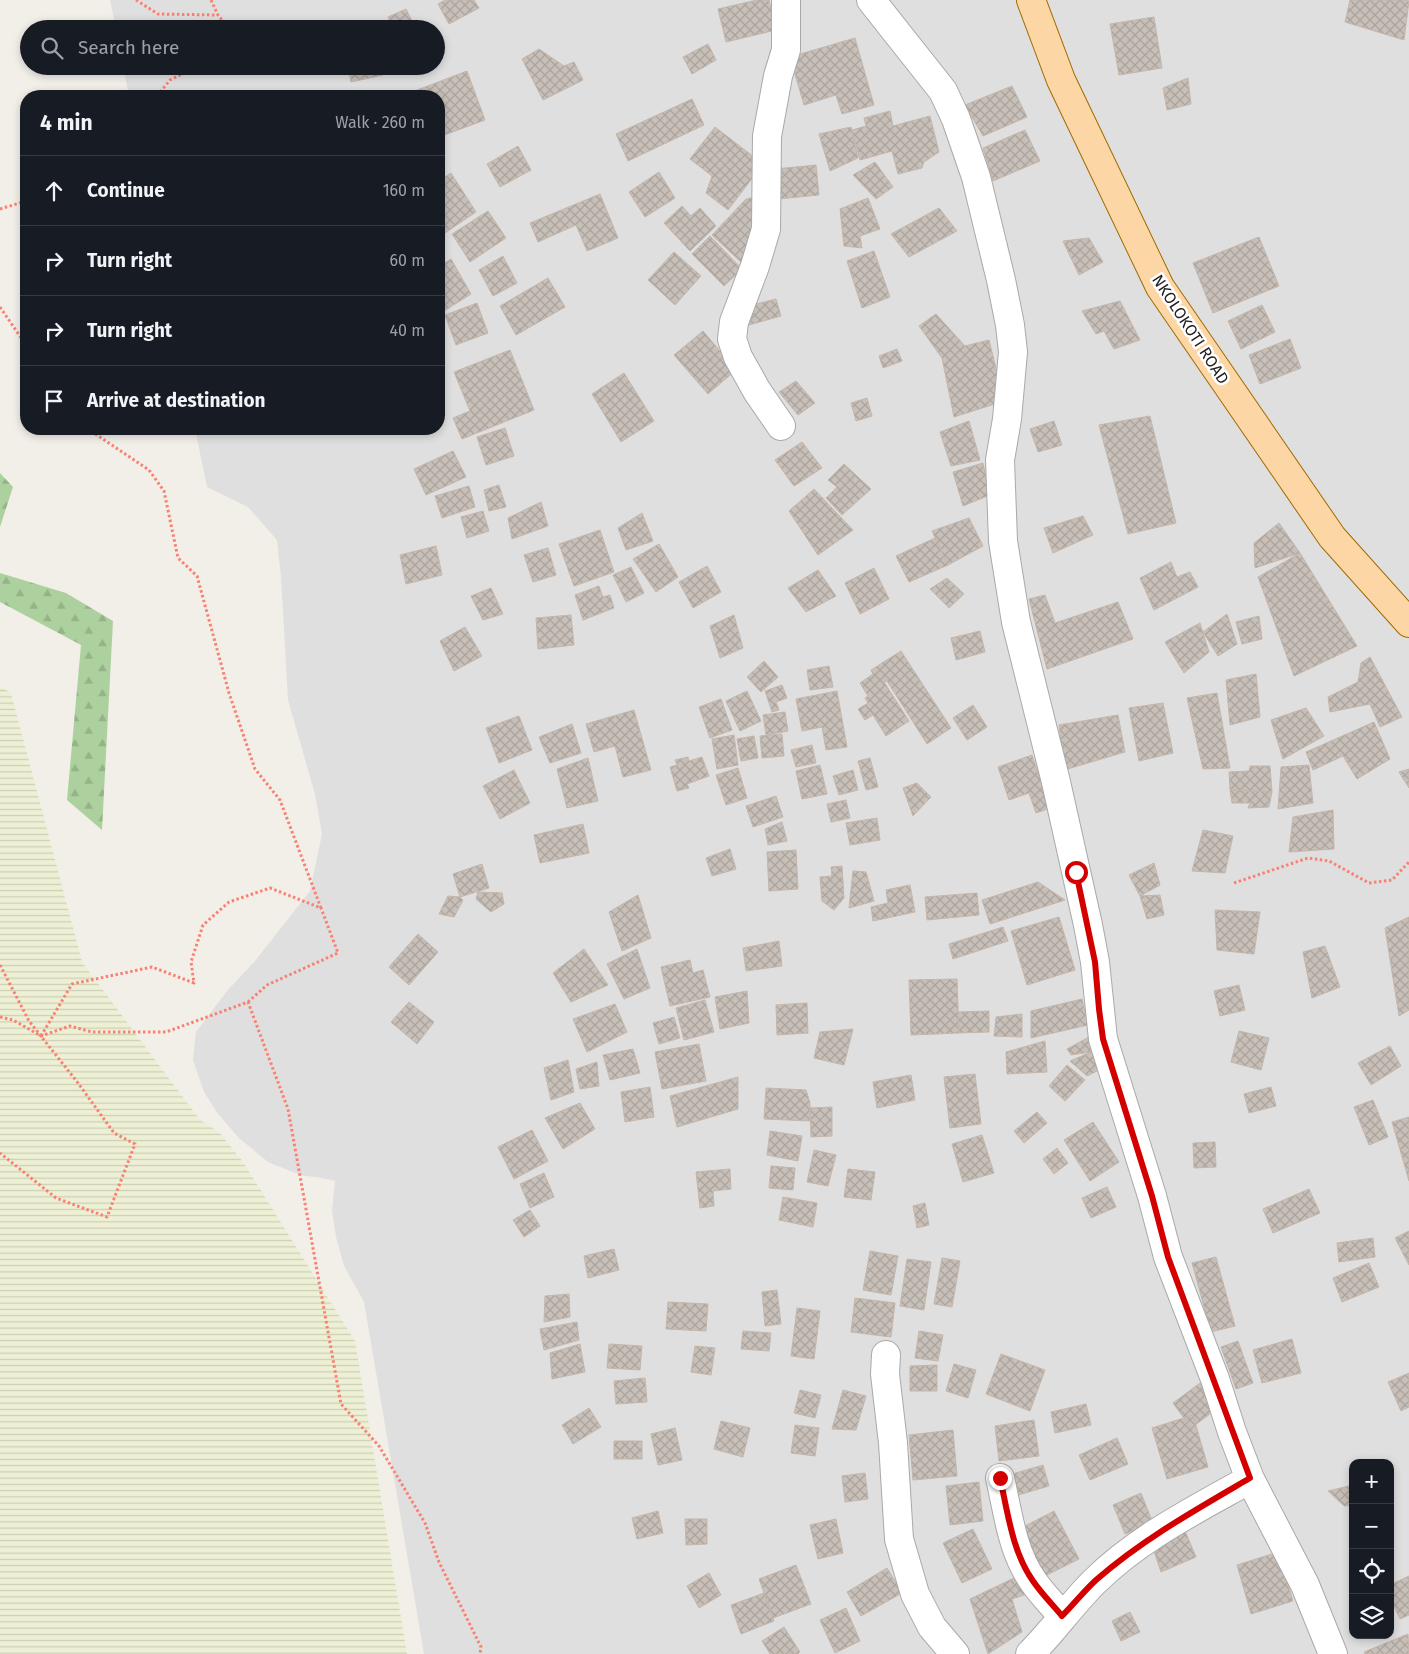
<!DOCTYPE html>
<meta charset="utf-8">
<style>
body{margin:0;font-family:"Fira Sans",sans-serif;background:#20242c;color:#f1f3f6}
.controls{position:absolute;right:15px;bottom:15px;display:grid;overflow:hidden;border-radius:10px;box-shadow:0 2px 8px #0003}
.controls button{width:45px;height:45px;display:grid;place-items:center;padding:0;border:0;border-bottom:1px solid #363941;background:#171b24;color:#f1f3f6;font:25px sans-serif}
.stop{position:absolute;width:15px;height:15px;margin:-11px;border:4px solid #d40000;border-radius:50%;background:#fff}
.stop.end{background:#d40000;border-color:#fff;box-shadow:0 1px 5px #0008}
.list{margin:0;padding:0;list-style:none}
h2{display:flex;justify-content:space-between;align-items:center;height:65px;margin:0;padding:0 20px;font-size:21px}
h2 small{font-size:16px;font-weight:400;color:#9ea1a6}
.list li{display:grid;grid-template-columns:32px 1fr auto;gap:15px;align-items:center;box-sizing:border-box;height:70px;padding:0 20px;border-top:1px solid #363941}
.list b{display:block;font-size:19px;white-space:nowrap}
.list em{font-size:16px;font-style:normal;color:#9ea1a6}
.icon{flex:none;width:28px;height:28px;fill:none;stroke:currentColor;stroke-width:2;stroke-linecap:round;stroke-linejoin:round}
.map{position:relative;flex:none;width:1409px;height:1654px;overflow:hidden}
.search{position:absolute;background:#171b24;box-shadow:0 2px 8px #0003;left:20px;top:20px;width:425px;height:55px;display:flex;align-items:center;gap:12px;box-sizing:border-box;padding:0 18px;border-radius:28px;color:#9ea1a6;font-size:19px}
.panel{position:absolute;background:#171b24;box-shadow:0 2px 8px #0003;left:20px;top:90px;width:425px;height:345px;border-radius:20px}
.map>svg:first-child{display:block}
</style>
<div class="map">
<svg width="1409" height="1654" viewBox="0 0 1409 1654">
<defs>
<pattern id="farmland-rules" width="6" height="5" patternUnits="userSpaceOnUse" patternTransform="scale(1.25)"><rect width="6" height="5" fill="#eef0d5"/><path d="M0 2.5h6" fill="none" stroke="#ccceb7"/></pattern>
<pattern id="forest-firs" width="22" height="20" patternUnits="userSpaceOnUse" patternTransform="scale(1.25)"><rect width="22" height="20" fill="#add19e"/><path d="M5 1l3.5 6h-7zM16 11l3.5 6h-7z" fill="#95b388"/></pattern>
<pattern id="building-cross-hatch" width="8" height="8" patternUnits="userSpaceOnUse" patternTransform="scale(1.25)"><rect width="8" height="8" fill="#c7bfb8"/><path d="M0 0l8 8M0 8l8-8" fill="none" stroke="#aba49e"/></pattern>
</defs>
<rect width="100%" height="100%" fill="#f2efe9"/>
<!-- residential -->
<path fill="#e0dfdf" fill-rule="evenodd" d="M110,0H1409V1654H424L364,1302L344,1266L336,1237L332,1211L335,1181L322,1178L300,1175L268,1162L239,1138L218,1114L204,1092L193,1060L196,1032L227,991L255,961L310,891L322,834L315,794L288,700L281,577L277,540L248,507L207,487L195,429H439V96H129L123,66H436V29H116ZM1353,1463H1390V1635H1353Z"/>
<!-- farmland -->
<path fill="url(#farmland-rules)" d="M0,686L11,693L82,962L200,1120L219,1132L243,1162L355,1341L407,1654H0Z"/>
<!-- forest -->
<path fill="url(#forest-firs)" d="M0,473L13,487L0,527Z
M0,573L66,593L113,621L102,830L67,800L81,645L0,602Z"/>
<!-- building -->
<path fill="url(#building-cross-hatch)" stroke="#c4b6ab" d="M445,0H474L479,8L449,24L438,4Z
M757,0H769L776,30L726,42L718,9Z
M1350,0H1404L1409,1L1404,40L1345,22Z
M406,9L416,29H394L388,17Z
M1154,17L1162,68L1119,75L1110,24Z
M855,38L874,105L842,114L836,95L804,105L790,57Z
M708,44L716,60L692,74L683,57Z
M539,49L564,66L574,62L583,80L543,100L522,59Z
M348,66H381L383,75L351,82Z
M467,71L485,120L439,137V96H414L412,92Z
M1188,78L1191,104L1167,110L1163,88Z
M1012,86L1027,117L983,136L965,105Z
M692,99L704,125L628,161L616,134Z
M890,111L893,126L930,116L939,152L924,162L922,168L898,174L892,151L860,160L852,130L866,126L864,118Z
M715,127L763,164L728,210L706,193L712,176L690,159Z
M851,127L858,158L830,171L819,134Z
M1025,130L1040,161L993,181L983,148Z
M518,146L531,170L500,187L487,164Z
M875,162L893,187L876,199L853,175Z
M816,165L819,195L778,199L775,169Z
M659,172L675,198L645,217L629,192Z
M451,173L476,212L439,237V181Z
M600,194L618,238L587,251L576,225L538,242L530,223Z
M756,197L750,251L742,263L712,235L746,199Z
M868,198L880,229L860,236L862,248L844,246L840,209Z
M682,206L691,216L700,208L716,226L690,251L664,223Z
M939,208L957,231L909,257L891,234Z
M488,211L506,238L470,262L452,234Z
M710,236L742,269L724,286L692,254Z
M1259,237L1279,286L1213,313L1193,263Z
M1089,238L1103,262L1079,275L1063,241Z
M874,251L890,297L862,308L847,261Z
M674,252L701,276L675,305L648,280Z
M503,256L517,283L493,296L479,270Z
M451,259L471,294L444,311L439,302V267Z
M548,278L565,307L516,335L500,306Z
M776,299L781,316L749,325L744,307Z
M1120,301L1140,340L1114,349L1104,331L1096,334L1082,311Z
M477,303L488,333L456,345L445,315Z
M1262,305L1275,332L1241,349L1228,321Z
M936,314L965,346L989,340L1004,401L954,417L942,358L919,326Z
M703,331L736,370L708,394L674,355Z
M1290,339L1301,368L1260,384L1249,355Z
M897,349L902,361L883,368L879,356Z
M510,350L534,410L462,439L453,418L470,411L454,372Z
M624,373L654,421L621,442L592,394Z
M796,381L815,403L798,415L779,392Z
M867,398L872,416L856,421L851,403Z
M1150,416L1176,523L1128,534L1099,425Z
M969,421L980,460L951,466L940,432Z
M1054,421L1062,445L1038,452L1030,429Z
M505,428L514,456L486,465L477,437Z
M802,442L822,468L794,486L775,460Z
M453,451L466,477L426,495L414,469Z
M983,463L990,495L963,506L953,472Z
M844,464L871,489L842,515L826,498L837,487L828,480Z
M499,485L506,507L489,511L484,490Z
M469,486L475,507L442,518L435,496Z
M814,489L853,530L818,555L789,511Z
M541,502L548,526L512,539L508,518Z
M483,511L489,531L467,538L461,517Z
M642,513L653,541L626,550L618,528Z
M1083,516L1093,535L1053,553L1044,528Z
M969,518L983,546L948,565L932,531Z
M1279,523L1300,553L1255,568L1254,543Z
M600,530L614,572L574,586L559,544Z
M935,538L948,565L909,582L896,556Z
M659,544L678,577L656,592L633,559Z
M436,546L442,575L406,584L400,555Z
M548,548L556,575L533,582L524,555Z
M1300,553L1357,646L1294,676L1258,577Z
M1171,562L1177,577L1190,572L1198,587L1154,610L1140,578Z
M707,566L721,592L693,608L679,582Z
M631,567L644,593L626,602L613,575Z
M874,568L889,599L860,614L845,583Z
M818,570L836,596L806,612L788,588Z
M947,578L964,594L949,608L930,589Z
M599,586L603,597L610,595L614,608L583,620L575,595Z
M491,588L503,614L483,620L471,596Z
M1045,595L1055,623L1118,602L1133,639L1047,669L1029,599Z
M1227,614L1237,644L1218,656L1203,632Z
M571,615L574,645L538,649L536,618Z
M734,615L743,648L720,658L710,626Z
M1259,616L1262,639L1242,644L1236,622Z
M1200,623L1209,652L1184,673L1165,642Z
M465,627L482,656L454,671L440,641Z
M980,631L985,652L956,660L951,638Z
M901,651L951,728L927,744L887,681L884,682L909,721L886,736L873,715L865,720L858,709L868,703L865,698L868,696L860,683L873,674L871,670Z
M1370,657L1402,717L1380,727L1370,704L1330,712L1328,697L1358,682L1361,663Z
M764,661L778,677L761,692L747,677Z
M829,666L833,687L810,690L807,670Z
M1256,674L1260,717L1230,725L1226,680Z
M782,685L787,698L776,702L779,710L772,712L765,691Z
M747,691L761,721L740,731L726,701Z
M837,691L847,747L826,750L822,727L802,731L796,699Z
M1217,693L1230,768L1203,769L1187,698Z
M721,699L732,730L710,738L699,707Z
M1163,703L1173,753L1139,761L1129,708Z
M973,705L987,727L967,740L953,718Z
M1306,708L1324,736L1283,759L1271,720Z
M634,710L651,770L623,777L615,746L594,752L586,724Z
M785,712L788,731L766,735L763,715Z
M1118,715L1125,752L1064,770L1059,725Z
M519,716L532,750L499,763L486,728Z
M1374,722L1390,759L1357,779L1343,756L1313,770L1306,752Z
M572,724L581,753L550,763L539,737Z
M782,734L784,756L762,758L760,736Z
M734,735L738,765L717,769L712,739Z
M754,736L758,758L741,761L737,739Z
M812,745L816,763L796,767L791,750Z
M1032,755L1050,808L1036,813L1029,793L1009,800L998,767Z
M688,757L689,761L702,757L709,776L687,784L689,788L677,791L670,767L677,765L675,760Z
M588,758L598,801L567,808L557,769Z
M870,758L878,787L866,790L858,761Z
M820,765L827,794L802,799L796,771Z
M1309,765L1313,803L1278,809L1281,767Z
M1250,766H1270L1272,792L1230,790L1229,772L1249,771Z
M738,768L747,798L726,805L716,775Z
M1409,769V788L1399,772Z
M514,770L530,803L500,819L483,786Z
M853,770L858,790L839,795L833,776Z
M917,783L931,797L913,816L903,788Z
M1230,790L1272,792L1269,807L1248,808L1250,803H1232Z
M776,796L783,817L753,827L746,806Z
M846,800L850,818L831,822L827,804Z
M1333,810L1334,849L1289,852L1293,817Z
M877,818L880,840L850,845L846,823Z
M782,822L787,841L768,845L765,829Z
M583,824L589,853L540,863L534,835Z
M1203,830L1233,836L1225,873L1192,871Z
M730,849L736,869L712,876L706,858Z
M796,850L798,889L769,891L767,852Z
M1154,863L1160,885L1140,896L1129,875Z
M482,864L489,888L460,897L453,874Z
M842,866L844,898L834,910L822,901L820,877L832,876L831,867Z
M853,871L866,872L874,901L849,908Z
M1038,882L1065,900L990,924L982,900Z
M910,885L915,912L873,921L871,907L888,903L886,890Z
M478,892L502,893L504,904L491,912L476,899Z
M977,893L979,915L927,920L925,897Z
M638,895L651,938L622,951L609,912Z
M1160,895L1164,915L1147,919L1140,896Z
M448,896L460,897L463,900L454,917L439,914Z
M1215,910L1260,912L1254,954L1217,950Z
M1059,917L1075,970L1027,985L1011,931Z
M1409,917V1010L1399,1016L1385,928Z
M1003,927L1008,941L953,959L949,944Z
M418,934L438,952L409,985L389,967Z
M779,941L782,966L746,971L743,948Z
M1325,946L1340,987L1312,998L1303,952Z
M584,949L608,985L571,1002L553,973Z
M637,949L650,988L624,999L607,964Z
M690,960L693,973L703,970L710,997L670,1006L661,967Z
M957,979L959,1033L911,1035L909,980Z
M1239,985L1245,1010L1220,1016L1214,991Z
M747,991L749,1023L720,1029L715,997Z
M1082,999L1088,1025L1031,1038V1011Z
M705,1000L714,1032L684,1040L676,1008Z
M409,1002L434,1022L417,1044L391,1022Z
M807,1003L808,1033L777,1035L776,1005Z
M615,1004L627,1032L587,1052L573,1019Z
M989,1011V1032L959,1033L958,1012Z
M1022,1014V1037L994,1036L996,1017Z
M674,1017L680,1038L659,1044L653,1023Z
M853,1029L844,1065L814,1058L820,1032Z
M1239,1031L1269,1038L1261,1070L1231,1062Z
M1089,1037L1091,1052L1071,1055L1067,1049Z
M1045,1041L1047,1072L1007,1074L1006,1052Z
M699,1044L706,1081L662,1089L655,1052Z
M1390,1046L1401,1066L1371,1085L1358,1063Z
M633,1049L640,1073L610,1080L603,1055Z
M1091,1052L1099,1070L1087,1076L1070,1061Z
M568,1060L574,1092L551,1100L544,1068Z
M597,1062L599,1086L580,1089L576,1069Z
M1067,1065L1085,1080L1065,1101L1049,1086Z
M975,1074L981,1124L950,1128L944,1077Z
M911,1075L915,1100L877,1108L873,1082Z
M738,1077V1109L677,1127L670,1096Z
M650,1087L654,1117L625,1122L621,1092Z
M1271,1087L1276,1106L1249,1113L1244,1094Z
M766,1088L806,1090L810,1103V1121L764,1119Z
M1373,1100L1388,1137L1369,1145L1354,1107Z
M580,1103L595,1129L563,1149L545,1118Z
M832,1107V1136L811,1137L810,1108Z
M1037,1112L1047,1123L1024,1143L1014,1131Z
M1409,1117V1181L1392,1122Z
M1093,1122L1119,1162L1090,1181L1064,1140Z
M532,1130L548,1161L514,1179L498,1147Z
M770,1131L802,1136L798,1161L767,1155Z
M982,1135L994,1173L963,1182L952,1144Z
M1215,1142L1216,1167L1194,1168L1193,1143Z
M1057,1148L1068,1163L1054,1174L1043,1159Z
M814,1150L836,1155L828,1186L807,1182Z
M771,1166L795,1168L793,1190L769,1188Z
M730,1169L731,1189L713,1191L714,1206L700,1208L696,1172Z
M848,1169L875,1172L871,1200L844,1197Z
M544,1173L554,1197L530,1208L520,1184Z
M1107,1187L1116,1207L1091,1218L1082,1198Z
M1309,1189L1320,1213L1273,1233L1263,1209Z
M783,1197L817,1203L813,1227L779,1220Z
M925,1203L929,1225L917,1228L913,1206Z
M530,1210L540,1226L524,1237L513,1220Z
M1409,1231V1265L1395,1238Z
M1373,1238L1375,1257L1339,1262L1337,1243Z
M614,1249L619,1270L588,1278L584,1256Z
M870,1251L898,1256L891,1295L863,1290Z
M1216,1257L1235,1326L1211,1332L1192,1263Z
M942,1258L960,1261L952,1307L934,1304Z
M907,1259L931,1262L924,1310L900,1306Z
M1369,1263L1379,1287L1342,1302L1333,1278Z
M777,1290L781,1324L765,1326L762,1292Z
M569,1294L570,1317L544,1322L545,1296Z
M855,1298L895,1303L891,1337L851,1332Z
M668,1302L708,1304L706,1331L666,1329Z
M797,1308L820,1311L814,1359L791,1356Z
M577,1322L579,1340L544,1350L540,1329Z
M743,1331L771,1333L769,1351L741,1349Z
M919,1331L943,1335L938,1361L915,1358Z
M1292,1339L1301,1373L1262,1383L1253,1350Z
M1238,1341L1253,1383L1236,1389L1221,1347Z
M580,1344L585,1372L552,1379L550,1353Z
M609,1344L642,1346L640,1370L607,1368Z
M695,1346L715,1348L711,1375L691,1372Z
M1001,1354L1045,1370L1030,1411L986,1394Z
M954,1364L976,1370L968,1398L946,1391Z
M937,1365V1391H910V1366Z
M1409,1373V1407L1401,1411L1388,1382Z
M645,1378L647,1402L616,1404L614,1381Z
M1200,1383L1218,1408L1191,1428L1173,1403Z
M800,1390L821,1395L815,1418L794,1413Z
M843,1390L866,1396L856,1430L832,1429Z
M1086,1404L1091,1425L1055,1433L1051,1412Z
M589,1408L601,1427L573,1444L562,1425Z
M1193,1415L1208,1467L1167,1479L1152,1428Z
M1034,1420L1039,1456L999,1461L995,1426Z
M721,1421L750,1428L743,1457L714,1449Z
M795,1425L819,1428L815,1456L791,1453Z
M675,1428L682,1460L658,1465L651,1434Z
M953,1430L957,1476L913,1480L909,1435Z
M1117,1438L1128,1464L1090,1480L1079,1455Z
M614,1441H642V1459H614Z
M1043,1465L1049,1486L1015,1496L1009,1475Z
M865,1473L868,1499L845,1502L842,1476Z
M979,1482L983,1521L950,1525L946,1486Z
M1353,1485V1505L1344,1506L1328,1491Z
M1141,1493L1153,1523L1125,1534L1113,1505Z
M658,1511L663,1533L637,1539L632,1518Z
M1054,1511L1079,1559L1043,1577L1019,1529Z
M685,1519H707V1544L686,1545Z
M836,1519L843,1553L818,1559L810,1525Z
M973,1529L992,1569L962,1583L943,1543Z
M1185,1531L1196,1557L1161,1572L1152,1545Z
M1278,1552L1293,1601L1251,1614L1237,1565Z
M796,1565L811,1604L773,1618L759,1579Z
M887,1568L902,1593L861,1616L847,1592Z
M709,1573L721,1595L699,1608L687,1586Z
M1409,1576V1615L1400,1619L1390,1597V1585Z
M1016,1577L1027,1594L1012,1599L1022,1632L988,1654L970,1599Z
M764,1593L774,1621L741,1634L731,1605Z
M846,1608L860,1641L835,1653L820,1620Z
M1130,1612L1140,1632L1121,1641L1112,1621Z
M784,1627L800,1652L798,1654H770L762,1641Z
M1408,1634L1409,1654H1365L1364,1652Z"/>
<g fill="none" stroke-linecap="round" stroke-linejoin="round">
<defs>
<path id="minor" d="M871,0L943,91L956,119L976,177L1001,280L1010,325L1013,352L1007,419L1000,460L1003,541L1016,622L1056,782L1088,925L1095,962L1103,1039L1152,1196L1168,1257L1215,1379L1232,1432L1250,1479L1305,1585L1333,1654
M781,426L757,391L738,357L732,339L734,322L755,266L766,229L767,136L778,76L786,50V0
M886,1355L885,1374L893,1443L899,1539L915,1594L932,1627L955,1654
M1000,1478C1008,1513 1012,1551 1033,1581C1041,1593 1053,1605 1063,1617
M1030,1654C1053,1631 1071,1605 1094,1582C1138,1538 1197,1509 1250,1479"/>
<path id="major" d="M1031,0L1061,80L1160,287L1332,537L1409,623"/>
</defs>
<!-- minor casing -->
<use href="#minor" stroke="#a9a9a9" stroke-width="30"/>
<!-- major casing -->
<use href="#major" stroke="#a06b00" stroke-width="30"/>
<!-- path -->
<path stroke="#fa8072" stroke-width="3" stroke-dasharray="2.5 2.5" stroke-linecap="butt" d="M136,0L158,14L218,15
M211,0L218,15L229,29
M157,96L170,80L198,66
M0,209L26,201
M0,307L26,345
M1234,883L1308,858L1329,861L1369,883L1392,880L1409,862
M0,965L29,1021L78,1083L114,1133L135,1144L107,1217L56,1198L0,1153
M248,1002L267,985L338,953L321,908
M0,1017L13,1020L41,1036L70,1026L92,1032H166L248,1002L288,1109L341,1404L379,1446L425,1523L439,1562L481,1647L480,1654
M41,1036L72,984L152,967L194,983L191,962L203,925L229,902L270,888L321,908L280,800L255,769L229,693L197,576L178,558L164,491L149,470L88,429"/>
<!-- minor -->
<use href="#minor" stroke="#fff" stroke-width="28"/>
<!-- major -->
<use href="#major" stroke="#fcd6a4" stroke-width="28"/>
</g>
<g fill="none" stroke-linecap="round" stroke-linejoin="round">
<!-- route -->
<path stroke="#d40000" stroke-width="6" d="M1000,1478C1008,1513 1012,1551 1033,1581C1041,1593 1053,1605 1062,1616C1074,1604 1084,1591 1096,1580C1143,1539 1197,1509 1250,1478L1168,1257L1152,1196L1103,1039L1099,1009L1095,962L1076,872"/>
</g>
<g text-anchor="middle" stroke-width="5" stroke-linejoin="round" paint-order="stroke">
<!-- street labels -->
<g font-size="16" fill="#222" stroke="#fff">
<text transform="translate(1191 329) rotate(57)" y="6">NKOLOKOTI ROAD</text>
</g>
</g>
</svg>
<div class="controls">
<button>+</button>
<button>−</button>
<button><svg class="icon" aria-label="locate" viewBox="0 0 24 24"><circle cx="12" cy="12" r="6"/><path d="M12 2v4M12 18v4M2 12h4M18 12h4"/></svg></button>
<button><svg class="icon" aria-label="layers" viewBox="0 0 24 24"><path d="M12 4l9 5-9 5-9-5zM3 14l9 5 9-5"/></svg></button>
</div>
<div class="stop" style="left:1076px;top:872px"></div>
<div class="stop end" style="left:1000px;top:1478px"></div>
<div class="search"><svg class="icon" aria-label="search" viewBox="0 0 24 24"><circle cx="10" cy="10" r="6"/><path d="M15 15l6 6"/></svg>Search here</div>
<section class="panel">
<h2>4 min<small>Walk · 260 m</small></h2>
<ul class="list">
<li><svg class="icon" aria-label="ahead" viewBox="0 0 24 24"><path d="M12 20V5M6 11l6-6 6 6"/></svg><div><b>Continue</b></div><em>160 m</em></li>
<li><svg class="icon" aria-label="right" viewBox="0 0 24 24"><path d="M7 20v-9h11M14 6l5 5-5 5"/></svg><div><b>Turn right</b></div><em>60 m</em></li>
<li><svg class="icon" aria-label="right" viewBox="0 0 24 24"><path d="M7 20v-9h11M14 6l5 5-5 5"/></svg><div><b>Turn right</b></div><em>40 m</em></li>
<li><svg class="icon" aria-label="arrive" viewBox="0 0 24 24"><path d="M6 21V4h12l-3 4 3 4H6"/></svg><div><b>Arrive at destination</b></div></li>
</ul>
</section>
</div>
